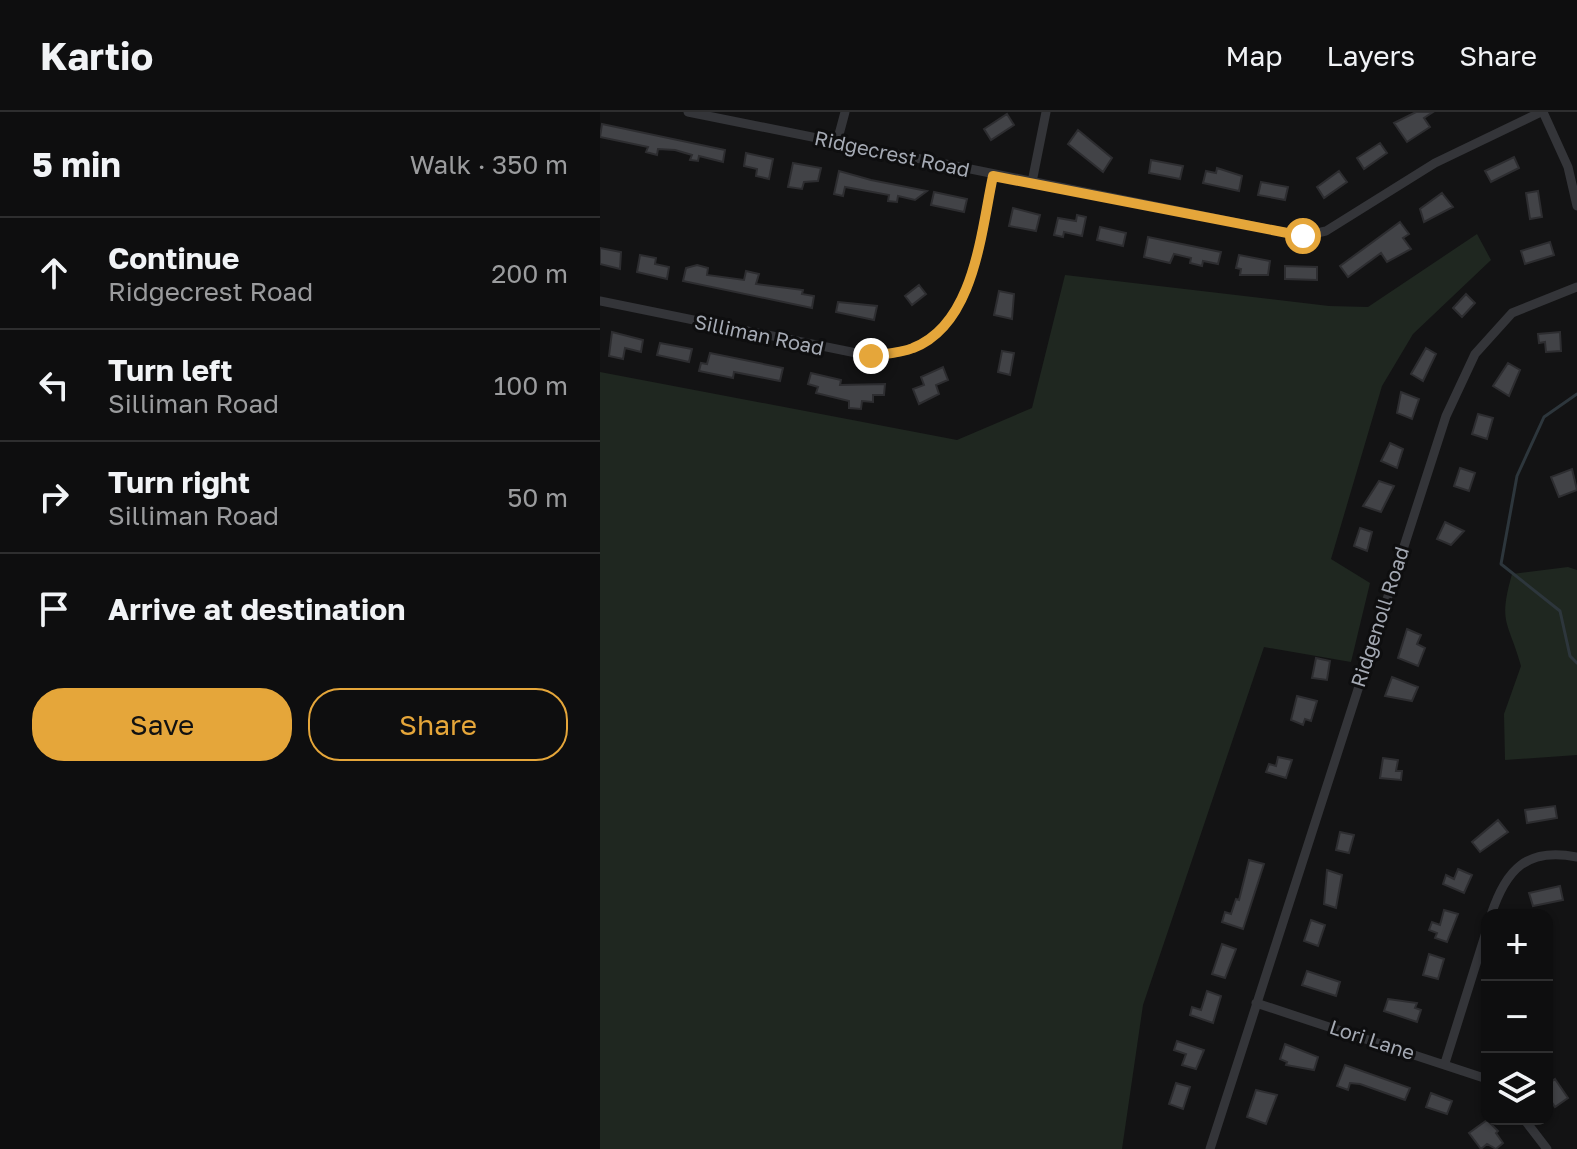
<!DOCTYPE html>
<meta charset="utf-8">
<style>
body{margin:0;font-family:"Golos Text",sans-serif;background:#1c1c1d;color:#f1f3f6}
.controls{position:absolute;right:24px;bottom:24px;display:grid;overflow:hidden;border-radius:16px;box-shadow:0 2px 6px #0004}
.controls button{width:72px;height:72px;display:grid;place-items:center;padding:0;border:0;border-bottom:2px solid #2e2e2f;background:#0e0e0f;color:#f1f3f6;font:40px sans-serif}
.stop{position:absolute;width:24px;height:24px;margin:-18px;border:6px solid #e5a63a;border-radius:50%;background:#fff}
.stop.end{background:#e5a63a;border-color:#fff;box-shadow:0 2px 8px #0008}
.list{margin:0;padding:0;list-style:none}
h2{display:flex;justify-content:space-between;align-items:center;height:104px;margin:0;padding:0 32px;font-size:34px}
h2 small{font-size:26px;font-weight:400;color:#9b9c9e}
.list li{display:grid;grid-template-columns:52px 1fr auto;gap:24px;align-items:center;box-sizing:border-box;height:112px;padding:0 32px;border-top:2px solid #2e2e2f}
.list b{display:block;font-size:30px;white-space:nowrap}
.list p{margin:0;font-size:26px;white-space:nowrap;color:#9b9c9e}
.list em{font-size:26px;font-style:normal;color:#9b9c9e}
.actions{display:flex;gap:16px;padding:24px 32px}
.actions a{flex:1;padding:18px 0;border:2px solid #e5a63a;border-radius:32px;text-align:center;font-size:28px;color:#e5a63a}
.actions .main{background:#e5a63a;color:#111}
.icon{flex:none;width:44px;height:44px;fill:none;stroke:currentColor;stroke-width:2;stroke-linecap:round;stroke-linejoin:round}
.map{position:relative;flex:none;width:977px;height:1037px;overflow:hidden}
header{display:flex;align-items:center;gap:48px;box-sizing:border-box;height:112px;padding:0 40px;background:#0e0e0f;border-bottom:2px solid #2e2e2f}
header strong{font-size:38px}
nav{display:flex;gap:44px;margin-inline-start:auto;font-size:28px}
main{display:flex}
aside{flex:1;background:#0e0e0f}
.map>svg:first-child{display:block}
</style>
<header>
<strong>Kartio</strong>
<nav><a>Map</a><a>Layers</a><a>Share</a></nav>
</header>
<main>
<aside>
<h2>5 min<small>Walk · 350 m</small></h2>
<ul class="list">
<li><svg class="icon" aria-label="ahead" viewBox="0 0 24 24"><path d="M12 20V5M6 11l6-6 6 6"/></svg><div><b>Continue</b><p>Ridgecrest Road</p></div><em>200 m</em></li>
<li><svg class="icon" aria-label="left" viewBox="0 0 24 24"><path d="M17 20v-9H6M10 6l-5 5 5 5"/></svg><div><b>Turn left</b><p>Silliman Road</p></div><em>100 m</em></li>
<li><svg class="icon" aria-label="right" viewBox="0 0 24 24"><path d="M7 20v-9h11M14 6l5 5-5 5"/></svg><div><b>Turn right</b><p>Silliman Road</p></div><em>50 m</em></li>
<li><svg class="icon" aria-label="arrive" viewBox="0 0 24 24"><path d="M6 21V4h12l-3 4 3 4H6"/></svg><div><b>Arrive at destination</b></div></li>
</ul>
<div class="actions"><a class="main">Save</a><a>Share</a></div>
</aside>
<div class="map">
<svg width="977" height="1037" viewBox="0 0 977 1037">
<rect width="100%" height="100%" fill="#131314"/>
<!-- green -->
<path fill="#1f2720" d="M877,122L891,148L813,222L782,274L731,447L770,471L751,550L664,535L543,893L522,1037H0V260L357,328L432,296L465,163L729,194L768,195Z
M968,455L977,458V643L905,648L904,602L921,554C908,508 898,512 912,462Z"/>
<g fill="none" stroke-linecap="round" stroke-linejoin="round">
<!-- stream -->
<path stroke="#2d363c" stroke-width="3" d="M977,282L944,305L917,364L901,452L960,499L970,544L977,551"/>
</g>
<!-- building -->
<path fill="#424347" stroke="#2d2d30" stroke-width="2" d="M816,0H833L824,6L830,15L807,30L794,11Z
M407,2L414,13L391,28L384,17Z
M2,12L125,38L123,50L99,44L98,49L90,48L92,43L75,38L58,37L57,43L46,40L48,35L0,25Z
M478,18L512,46L503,60L468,32Z
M780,31L787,41L764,57L757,46Z
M146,41L173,47L169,67L156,64L157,57L144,54Z
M914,45L919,56L891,70L885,59Z
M551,48L583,54L580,67L549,61Z
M193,51L221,56L218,69L204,70L202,77L188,75Z
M617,56L642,64L639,79L603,71L606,59L616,61Z
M239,59L271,68L327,79L315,88L298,84L297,90L288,89L289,83L245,75L243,84L234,82Z
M739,59L747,70L724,86L717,75Z
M661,70L688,75L685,88L658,83Z
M938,79L942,105L930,107L926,81Z
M334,80L367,87L364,100L331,93Z
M842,81L853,95L824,110L820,97Z
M413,96L440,103L436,119L409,114Z
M477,103L486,105L482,124L464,120L463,125L454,123L458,106L476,109Z
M800,110L809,122L803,126L811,137L787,150L781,141L748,165L740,154Z
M500,115L526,121L523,134L497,128Z
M548,125L621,140L618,152L603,149L602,154L590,151L591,146L574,142L570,151L544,145Z
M950,130L954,143L925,152L921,139Z
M0,136L21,140L20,157L0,152Z
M40,143L56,146L55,152L69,155L67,167L37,160Z
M639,143L670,149L668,163H640L641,157L636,156Z
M97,153L108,156L107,163L144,168L146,159L159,162L156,172L203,178L202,182L214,184L212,196L83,169L86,156Z
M685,154L717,155V168L685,167Z
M319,173L326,182L312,193L305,184Z
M399,179L414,182L412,207L394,203Z
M866,182L875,191L862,205L853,196Z
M238,190L277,194L274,208L236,200Z
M12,220L43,228L41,240L25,236L23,247L9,244Z
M960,220L961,239L946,240L945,230L939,231L938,222Z
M60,231L92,237L89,250L57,243Z
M826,236L836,242L823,269L811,262Z
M402,239L414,241L410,263L398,260Z
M110,241L183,256L180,269L134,260L133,266L99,259L101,251L107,252Z
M908,251L920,258L909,284L893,274Z
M343,255L348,268L336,273L339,282L319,292L313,277L324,273L321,265Z
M211,261L241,268L240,273L285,272L284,283H273V290L262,289L261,297L249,296V289L216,281L218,275L208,272Z
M801,280L819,287L812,307L797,301Z
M878,302L893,306L887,327L872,322Z
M790,331L803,337L797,356L781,349Z
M860,356L875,361L869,379L854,374Z
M972,357L977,378L959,385L951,365Z
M779,369L794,374L781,400L763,394Z
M845,410L864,419L851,433L837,427Z
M760,416L772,420L767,439L754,434Z
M807,517L821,523L817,532L825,536L818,554L798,546Z
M716,546L730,549L727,568L712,566Z
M792,565L818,575L812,589L785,584Z
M697,584L717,589L711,609L705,607L703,613L691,608Z
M678,645L692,648L686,666L666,660L669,652L676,654Z
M783,646L798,648L796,659H802L801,668L780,666Z
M955,694L957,706L927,711L925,698Z
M898,708L908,720L880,740L872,730Z
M740,720L754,723L749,741L736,738Z
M649,748L664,752L643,817L622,810L625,800L631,802L636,787L639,788Z
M858,757L872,763L864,781L843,772L846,763L854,767Z
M727,758L742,763L736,796L724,792Z
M960,774L963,788L933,794L929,781Z
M844,798L858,802L847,830L835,826L837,821L829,818L832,810L840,813Z
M711,808L725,813L718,834L704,829Z
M622,832L636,837L625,866L612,862Z
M829,842L844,847L838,867L823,863Z
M707,859L740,870L736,884L702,873Z
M607,879L621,884L613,911L590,903L592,895L601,898Z
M788,887L817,891L815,896L821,898L817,910L784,899Z
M577,929L604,938L596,957L582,953L586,942L574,938Z
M685,932L718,945L714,958L686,953L687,950L680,947Z
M745,953L810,976L805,988L760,972L750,971L748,978L737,974Z
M955,967L968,986L955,995L947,983V973Z
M576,971L590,975L583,997L569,992Z
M656,978L677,983L666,1012L647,1005Z
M831,981L852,989L847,1002L826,995Z
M887,1008L898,1019L896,1021L903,1031L896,1037L887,1032L881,1037L869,1021Z"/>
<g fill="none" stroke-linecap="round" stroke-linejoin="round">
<!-- minor -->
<path stroke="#343539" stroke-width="9" d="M88,0L703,124L726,119L835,51L941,0
M943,0L968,55L977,94
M237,30L245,0
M432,70L446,0
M0,189L271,244C284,242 301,241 313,236C375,212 381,119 393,64
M891,803C906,757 927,735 977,745
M656,891L887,967
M845,951L887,817
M924,1007L947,1037
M610,1037L846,304L875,242L912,201L977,175"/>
</g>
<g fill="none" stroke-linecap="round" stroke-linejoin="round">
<!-- route -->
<path stroke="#e5a63a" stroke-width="10" d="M271,244C284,242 301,241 313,236C375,212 381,119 393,64L703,124"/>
</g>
<g text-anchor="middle" stroke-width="6" stroke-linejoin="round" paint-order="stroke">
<!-- street labels -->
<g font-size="20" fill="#a5aab4" stroke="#0e0e0f">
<text transform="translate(292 42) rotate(12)" y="7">Ridgecrest Road</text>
<text transform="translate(159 223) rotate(12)" y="7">Silliman Road</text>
<text transform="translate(780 505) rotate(-72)" y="7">Ridgenoll Road</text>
<text transform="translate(772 928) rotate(18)" y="7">Lori Lane</text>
</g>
</g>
</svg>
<div class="controls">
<button>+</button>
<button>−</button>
<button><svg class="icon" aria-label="layers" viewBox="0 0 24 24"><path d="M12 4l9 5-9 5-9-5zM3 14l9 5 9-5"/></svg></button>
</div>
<div class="stop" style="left:703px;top:124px"></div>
<div class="stop end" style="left:271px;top:244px"></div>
</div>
</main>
